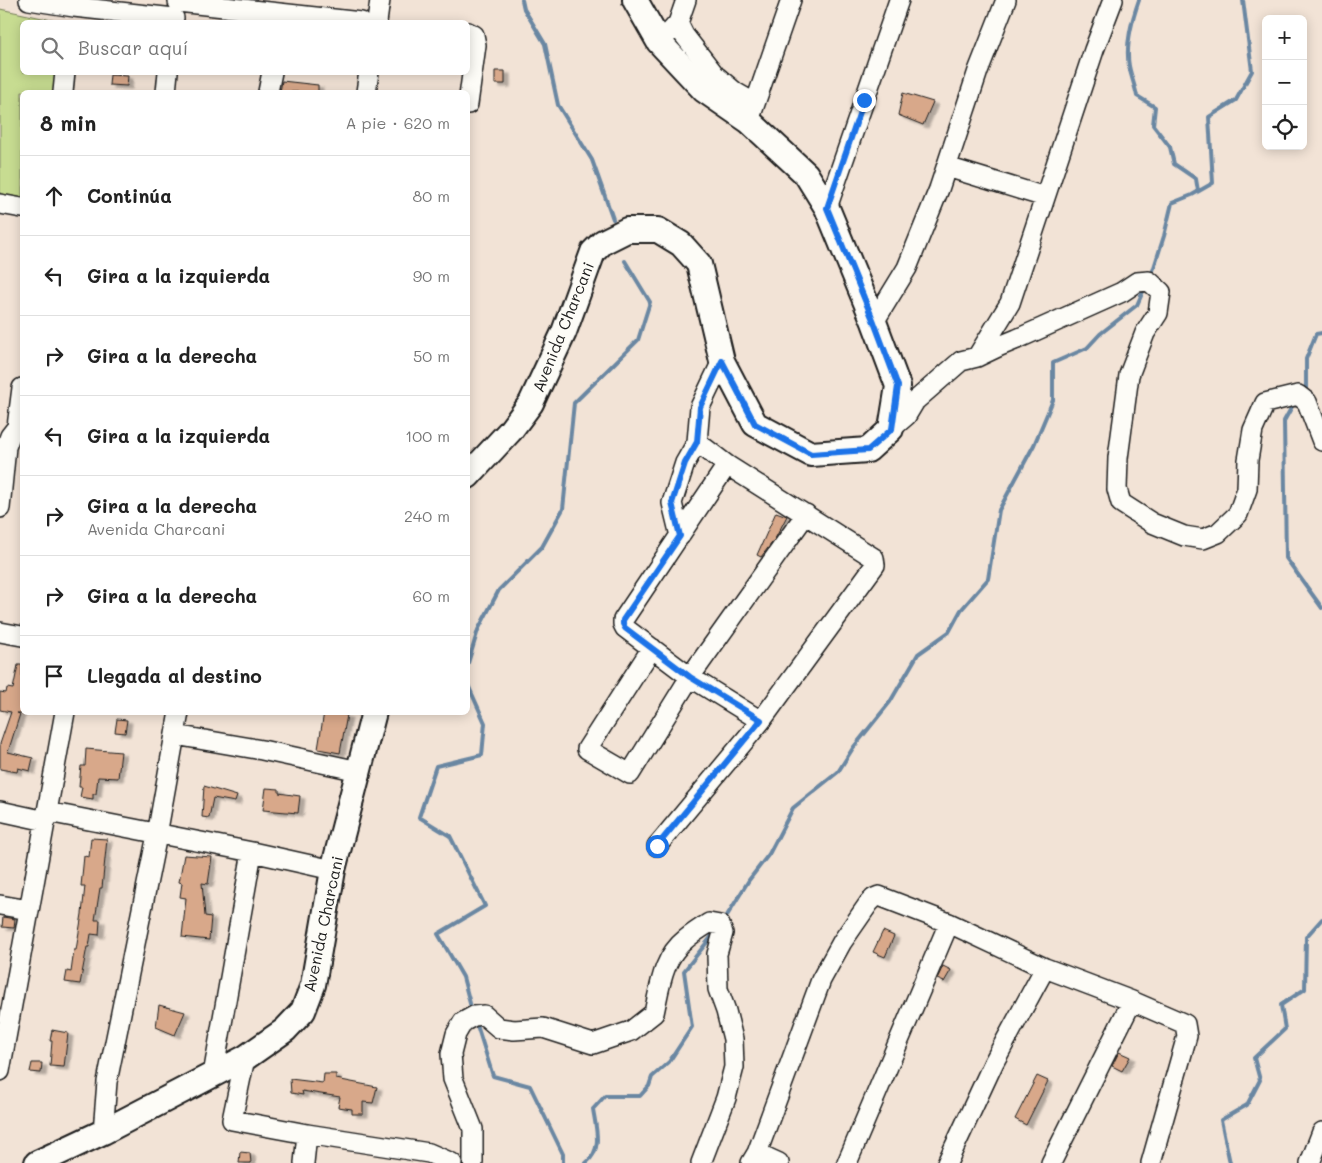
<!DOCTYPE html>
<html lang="es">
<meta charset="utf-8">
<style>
body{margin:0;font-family:Mali,sans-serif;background:#f2f2f2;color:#222}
.controls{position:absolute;right:15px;top:15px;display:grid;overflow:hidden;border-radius:8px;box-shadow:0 2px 12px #0003}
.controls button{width:45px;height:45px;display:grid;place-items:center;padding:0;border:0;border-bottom:1px solid #e0e0e0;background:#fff;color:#222;font:25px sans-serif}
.stop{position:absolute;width:15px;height:15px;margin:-11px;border:4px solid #1a73e8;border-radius:50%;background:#fff}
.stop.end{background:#1a73e8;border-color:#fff;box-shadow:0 1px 5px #0008}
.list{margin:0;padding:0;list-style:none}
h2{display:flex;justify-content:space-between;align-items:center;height:65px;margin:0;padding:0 20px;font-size:21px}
h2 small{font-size:16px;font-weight:400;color:#767676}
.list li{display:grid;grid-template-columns:32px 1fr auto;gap:15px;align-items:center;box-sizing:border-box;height:80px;padding:0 20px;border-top:1px solid #e0e0e0}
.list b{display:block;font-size:19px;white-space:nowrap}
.list p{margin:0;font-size:16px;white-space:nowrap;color:#767676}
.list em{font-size:16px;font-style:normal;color:#767676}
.icon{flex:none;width:28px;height:28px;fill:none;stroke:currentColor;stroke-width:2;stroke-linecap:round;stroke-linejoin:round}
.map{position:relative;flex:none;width:1322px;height:1163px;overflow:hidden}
.search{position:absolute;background:#fff;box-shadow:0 2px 12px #0003;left:20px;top:20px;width:450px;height:55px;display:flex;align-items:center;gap:12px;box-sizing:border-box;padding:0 18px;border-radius:8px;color:#767676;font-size:19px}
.panel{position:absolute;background:#fff;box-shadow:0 2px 12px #0003;left:20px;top:90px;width:450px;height:625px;border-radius:8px}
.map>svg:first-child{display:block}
</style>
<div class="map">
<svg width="1322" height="1163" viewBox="0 0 1322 1163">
<defs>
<filter id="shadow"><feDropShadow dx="5" dy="3" stdDeviation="1" flood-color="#0004"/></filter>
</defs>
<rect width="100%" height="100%" fill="#f2e3d6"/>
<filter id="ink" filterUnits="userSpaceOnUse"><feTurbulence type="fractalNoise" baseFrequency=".02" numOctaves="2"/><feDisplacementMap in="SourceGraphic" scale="10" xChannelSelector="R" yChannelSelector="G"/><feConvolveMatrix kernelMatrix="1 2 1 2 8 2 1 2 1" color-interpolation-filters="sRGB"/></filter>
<g filter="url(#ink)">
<!-- green -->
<path fill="#c7dc91" stroke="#727c56" d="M0,9L61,22H22V72L57,73L54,92H22V199L0,195Z"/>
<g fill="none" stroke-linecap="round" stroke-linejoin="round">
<!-- stream -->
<path stroke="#6b87a2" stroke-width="4" d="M522,0L524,9L545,44L558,105L592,160L613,219
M1139,0C1132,20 1125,44 1129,66C1131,76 1135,86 1137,96L1155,107L1153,125L1170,147L1174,164L1196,179L1198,191
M1151,277L1164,236L1172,203L1192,195L1213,183L1209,117L1236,100L1252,71L1243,0
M1302,392L1306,389V359L1316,334L1322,333
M1294,403L1284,421L1286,558L1322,608
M468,663L478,630L499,590L542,547L563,509L574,403L638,340L650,302L625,261
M468,685L485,723L482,755L436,766L419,817L450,836L485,906L438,934L463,977L472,1011
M723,922L749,880L769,854L793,808L838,772L853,748L890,702L918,654L949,632L961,610L988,579L999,510L1034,445L1053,400V363L1087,348L1100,334L1137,305L1145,287
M476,1022L493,1076L530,1086L563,1154V1163
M586,1163C603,1149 596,1129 593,1109L605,1096H640L649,1086L652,1077L669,1062L692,1027L684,971L716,931
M1230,1163L1221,1120L1247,1105L1260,1080L1254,1058L1285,1029L1281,1005L1305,989L1306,937L1322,919"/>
</g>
<!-- building -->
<path fill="#d8a88a" stroke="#1c1c1c" filter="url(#shadow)" d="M495,71H505V84H495Z
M110,75L128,76L127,86L109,85Z
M282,81L318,85V92H280Z
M903,93L933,102L923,125L898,115Z
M776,512L787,516L775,539L761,557L757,555Z
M18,665H22V713H17L20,714L8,752L33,758L30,771L18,768L17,772L0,769V744L11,712L0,710V692L6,693L7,688L13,689Z
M324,712L347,715L340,753L318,749Z
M117,719L127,720L125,733L115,732Z
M86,749L121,752L118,778L98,777L96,794H93V799L80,797L82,787H79L81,766H85Z
M204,786L237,796L235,802L213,798L209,818L202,817Z
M266,788L279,789V793L300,796L298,813L263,810Z
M91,838L107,839L102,888H100L95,920H100L99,935L91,934L89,947H87L80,984L65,982L67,971L71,972L74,950H76L82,914L85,886H81L84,856L89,857Z
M184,855L212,857L208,884L202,883L205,916L211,917L209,940L182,937L186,898L180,897L182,883L179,882Z
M3,917L15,919L14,928L2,927Z
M883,931L894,936L885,957L873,952Z
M943,966L951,970L944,982L937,979Z
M159,1005L185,1012L175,1035L156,1027Z
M52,1030L68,1033L64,1067L50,1066L52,1041H50Z
M1119,1052L1130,1057L1122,1071L1112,1066Z
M32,1063H42L41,1073L30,1072Z
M324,1074H336V1079L377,1087L373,1103L363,1102V1114H352V1109L338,1107L340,1097L302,1091L303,1095L291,1093L290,1079L323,1083Z
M1037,1076L1048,1081L1026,1125L1015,1119Z
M240,1152L250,1153L251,1163H239Z"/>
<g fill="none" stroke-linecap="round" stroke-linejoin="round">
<defs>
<path id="minor" d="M29,0L74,7L174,18
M178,2L361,22
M377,22L380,0
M678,23L684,35L715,75L704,90
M468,32L474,35L476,45L468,104
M669,33L678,23L686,0
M715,75L735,92L754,103
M63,92L65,72
M166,92L168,72
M268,92L272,72
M366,92L369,72
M749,121L791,0
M947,167L1045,197
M0,204L22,208
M827,208L899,0
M874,322L907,268L939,189L978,71L1006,0
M977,357L1010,303L1094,50L1113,0
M891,429L906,416L915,401L961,361L977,357L1000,346L1017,339L1122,292L1137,282L1149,281L1161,292L1158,313L1145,333L1129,375L1118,458L1117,489L1121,503L1152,523L1184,536L1203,539L1218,533L1238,514L1247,489L1248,460L1253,430L1265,403L1298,395L1307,402L1322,441
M727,465L623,620V624L625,628L690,677L761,721
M0,508L6,447L10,436L17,427L22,388
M680,536L672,503L685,463L697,442
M0,632L22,636
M652,648L587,749L630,774L690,677L806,514
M175,735L262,750L359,771
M0,811L46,821
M48,812L252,852L333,870
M657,846L761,721L875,565L874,558L727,465L697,442L700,407L722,361
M0,905L29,910
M245,1058L232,1120L307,1134L429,1153L452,1163
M0,1071L65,712
M213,1075L252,852
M103,1132L107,1082L157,835L179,712
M757,1153L779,1163
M304,1163L307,1134
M473,1163V1129L453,1079L451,1054L456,1034L463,1022L474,1016L484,1015L499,1028L514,1030L543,1028L593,1044L631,1031L654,1013C660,986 663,957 686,939C693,933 701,928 709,923L720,925L723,933L717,954L718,989L726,1011L733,1039L734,1067L726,1098L701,1163
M751,1163L757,1153L821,980L842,942L869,903L874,898L879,896L949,923L1045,968L1132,1001L1185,1024L1187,1036L1151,1163
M847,1163L949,923
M947,1163L994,1062L1045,968
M1051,1163L1132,1001
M1310,1163L1322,1132"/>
<path id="major" d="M468,476L510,431L531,403L564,332L593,252L603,242L627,230H658L681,244L699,264L722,361L755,424L811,454L868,450L891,429L898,386L874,322L827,208L806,174L749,121L704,90L659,42L635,0
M37,1163L103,1132L245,1058L285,1030L303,1011L313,985L333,870L374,712"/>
</defs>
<!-- minor casing -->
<use href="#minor" stroke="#1c1c1c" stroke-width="22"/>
<!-- major casing -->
<use href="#major" stroke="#1c1c1c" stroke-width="28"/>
<!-- minor -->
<use href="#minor" stroke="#fdfcf7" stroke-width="19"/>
<!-- major -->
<use href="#major" stroke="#fdfcf7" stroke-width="24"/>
</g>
</g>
<g fill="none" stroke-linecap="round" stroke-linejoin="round" filter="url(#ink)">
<!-- route -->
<path stroke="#1a73e8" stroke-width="6" d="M657,846L761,720L690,677L625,628L623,624V620L680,536L672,503L685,463L697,442L700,407L722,361L755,424L811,454L868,450L892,429L898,386L874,322L827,208L864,100"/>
</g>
<g text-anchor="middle" stroke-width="5" stroke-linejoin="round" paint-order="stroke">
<!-- street labels -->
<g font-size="16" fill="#1c1c1c" stroke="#fdfcf7">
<text transform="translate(563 327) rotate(-68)" y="6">Avenida Charcani</text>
<text transform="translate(323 924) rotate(-78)" y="6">Avenida Charcani</text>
</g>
</g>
</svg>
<div class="controls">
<button>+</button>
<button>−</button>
<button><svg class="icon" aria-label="locate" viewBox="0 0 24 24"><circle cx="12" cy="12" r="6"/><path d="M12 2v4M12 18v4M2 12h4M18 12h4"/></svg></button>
</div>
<div class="stop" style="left:657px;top:846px"></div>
<div class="stop end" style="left:864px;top:100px"></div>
<div class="search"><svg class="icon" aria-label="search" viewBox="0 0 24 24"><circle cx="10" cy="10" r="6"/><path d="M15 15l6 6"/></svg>Buscar aquí</div>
<section class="panel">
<h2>8 min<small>A pie · 620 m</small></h2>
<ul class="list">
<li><svg class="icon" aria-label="ahead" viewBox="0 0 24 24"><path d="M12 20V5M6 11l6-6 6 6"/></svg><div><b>Continúa</b></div><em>80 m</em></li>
<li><svg class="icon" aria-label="left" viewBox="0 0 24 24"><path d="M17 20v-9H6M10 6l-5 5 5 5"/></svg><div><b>Gira a la izquierda</b></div><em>90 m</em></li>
<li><svg class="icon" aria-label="right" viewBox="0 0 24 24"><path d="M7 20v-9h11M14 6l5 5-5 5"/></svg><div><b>Gira a la derecha</b></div><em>50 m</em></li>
<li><svg class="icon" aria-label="left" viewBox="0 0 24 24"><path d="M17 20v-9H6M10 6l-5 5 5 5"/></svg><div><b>Gira a la izquierda</b></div><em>100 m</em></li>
<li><svg class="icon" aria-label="right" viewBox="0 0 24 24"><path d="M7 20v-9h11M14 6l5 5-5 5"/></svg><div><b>Gira a la derecha</b><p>Avenida Charcani</p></div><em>240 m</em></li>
<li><svg class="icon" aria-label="right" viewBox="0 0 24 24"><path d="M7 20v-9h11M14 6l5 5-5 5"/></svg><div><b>Gira a la derecha</b></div><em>60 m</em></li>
<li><svg class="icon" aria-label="arrive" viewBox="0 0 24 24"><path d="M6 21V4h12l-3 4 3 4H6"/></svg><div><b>Llegada al destino</b></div></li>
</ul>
</section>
</div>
